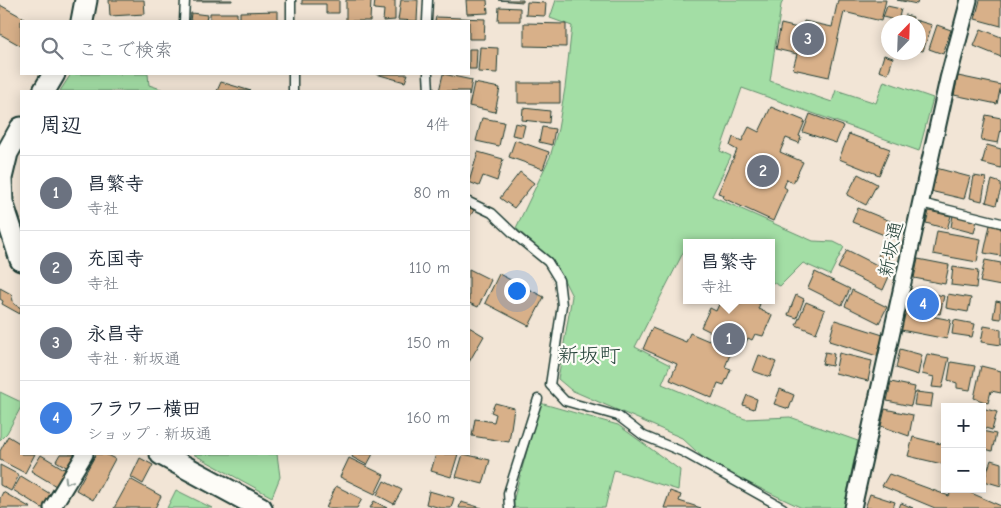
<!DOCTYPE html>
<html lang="ja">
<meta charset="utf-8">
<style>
body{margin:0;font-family:"Comic Neue","Klee One",sans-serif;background:#f6f6f7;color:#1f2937}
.controls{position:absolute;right:15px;bottom:15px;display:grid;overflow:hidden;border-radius:0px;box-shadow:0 2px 12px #0003}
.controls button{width:45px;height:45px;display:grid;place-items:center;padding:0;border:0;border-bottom:1px solid #e0e1e3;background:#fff;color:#1f2937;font:25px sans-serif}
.compass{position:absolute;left:881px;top:15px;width:45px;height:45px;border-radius:50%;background:#fff;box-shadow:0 2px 12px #0003;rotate:23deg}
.you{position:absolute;left:516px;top:290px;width:18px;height:18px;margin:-12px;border:4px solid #fff;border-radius:50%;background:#1a73e8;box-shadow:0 0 0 8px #1a73e833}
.badge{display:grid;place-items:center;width:32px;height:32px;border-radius:50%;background:#d93025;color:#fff;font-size:16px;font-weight:700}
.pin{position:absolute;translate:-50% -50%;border:2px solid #fff;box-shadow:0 1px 5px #0006}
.popup{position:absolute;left:683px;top:239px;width:92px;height:65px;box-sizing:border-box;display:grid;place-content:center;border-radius:0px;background:#fff;filter:drop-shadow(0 1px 4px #0005);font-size:16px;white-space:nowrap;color:#747a83}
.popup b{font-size:19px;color:#1f2937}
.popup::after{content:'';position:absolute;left:50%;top:100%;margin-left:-10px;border:10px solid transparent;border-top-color:#fff}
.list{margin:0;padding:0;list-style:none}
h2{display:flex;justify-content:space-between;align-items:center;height:65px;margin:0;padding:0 20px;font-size:21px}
h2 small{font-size:16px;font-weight:400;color:#747a83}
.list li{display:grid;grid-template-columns:32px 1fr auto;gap:15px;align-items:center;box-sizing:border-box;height:75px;padding:0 20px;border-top:1px solid #e0e1e3}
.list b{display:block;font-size:19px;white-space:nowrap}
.list p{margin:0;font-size:16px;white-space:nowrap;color:#747a83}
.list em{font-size:16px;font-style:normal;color:#747a83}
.icon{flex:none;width:28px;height:28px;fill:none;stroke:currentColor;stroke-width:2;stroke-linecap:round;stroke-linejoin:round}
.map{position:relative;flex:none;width:1001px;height:508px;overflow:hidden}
.search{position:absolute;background:#fff;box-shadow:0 2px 12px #0003;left:20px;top:20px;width:450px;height:55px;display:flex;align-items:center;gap:12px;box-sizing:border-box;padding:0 18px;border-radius:0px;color:#747a83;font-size:19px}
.panel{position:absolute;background:#fff;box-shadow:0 2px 12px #0003;left:20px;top:90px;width:450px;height:365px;border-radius:0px}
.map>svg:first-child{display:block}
</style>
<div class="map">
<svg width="1001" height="508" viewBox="0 0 1001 508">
<rect width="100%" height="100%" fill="#f2e5d6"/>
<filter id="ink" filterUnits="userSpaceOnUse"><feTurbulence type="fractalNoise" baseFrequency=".02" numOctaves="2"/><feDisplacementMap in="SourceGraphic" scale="10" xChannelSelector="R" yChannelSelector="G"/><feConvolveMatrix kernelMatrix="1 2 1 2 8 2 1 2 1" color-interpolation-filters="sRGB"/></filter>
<g filter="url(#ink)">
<!-- green -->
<path fill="#a3dea5" stroke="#618e6c" d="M556,0H783L781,5L770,81L832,102L836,90L876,103L884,81L933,98L919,151L742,88L720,151L731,156L712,196L813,241L834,242L844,247L830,275L803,263L780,286L772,282V243H686V247L635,347L670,365L662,384L745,419L790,417L858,441L844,508H802L711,465L682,438L571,390L558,379L572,296L557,266L516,228L550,157L558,129L565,88L572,26L550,18Z
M71,74H148L149,85L167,91H60Z
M0,392L21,402V407L7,433L0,440Z
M540,403L618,425L680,470L678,490L614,470L605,508H514V498Z
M193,454H277L280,477L272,497Z
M176,490L212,508H167Z"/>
<!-- building -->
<path fill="#d8b089" stroke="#1f3d34" d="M109,0H144L145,14L110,16Z
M193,0H232V1H193Z
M302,0H339V13H326V4H302Z
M346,0H371L370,21H346Z
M375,0H395V20L383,21L384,10L374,9Z
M401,0H418L417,21L398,20Z
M466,0H487L488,13L467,14Z
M498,0H523V2Z
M838,0H886L881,21L844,12L829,77L793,69L797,54L776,49L781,24L802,29L804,21L832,27Z
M897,0H918L917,4Z
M980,0H1001V26L975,19Z
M527,2L546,3L545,16L526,15Z
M0,5L29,21H21V46L0,34Z
M887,6L901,9L898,21L883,17Z
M499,7L520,8V21H498Z
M278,11V21H240V12Z
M191,13L207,15L206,21H190Z
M210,13H237V21H210Z
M905,15L913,17L912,22H904Z
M436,17L485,19L484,39H469V21H435Z
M915,20L932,25L923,51L918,50V22H914Z
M524,23L566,24V47L524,46Z
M937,25L951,30L943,54L929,49Z
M981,29L1001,37V57L974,46Z
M480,47L498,48L497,73L478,72Z
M469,49H477L476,69H469Z
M884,55L893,58L888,74L879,71Z
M376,74H408L405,82Z
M443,74L472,80L469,96V91H439Z
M958,76L1001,85L997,104L954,95Z
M221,82L251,91H217Z
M474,83L500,88L495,112L469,106Z
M518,83H560V103H518Z
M771,107L805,121L799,136L801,137L799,143L786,138L780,152L803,162L793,183L787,179L784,187L787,189L773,221L723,198L724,195L718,193L737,150L730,146L733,137L742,141L749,127L759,132Z
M523,108L550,111L549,123L522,120Z
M810,114L843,126L836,143L803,132Z
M986,115L1001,118V129L998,143L981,140Z
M482,118L504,122L499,146L476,141Z
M515,123L525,125L522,137L512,135Z
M542,127L555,129L552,145L539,142Z
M849,134L890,149L879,175L839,159Z
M515,140L549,152L543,169L509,157Z
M987,145L1001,149V168L982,163Z
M478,152L503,159L497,181L483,176L479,186L469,182Z
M936,168L970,177L964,199L930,191Z
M520,172L534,183L514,208L500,198Z
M858,174L877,184L866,205L847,195Z
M974,176L986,178L982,201L970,198Z
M992,180L1001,183V189L996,205L986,202Z
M469,207L474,210L469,218Z
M858,208L900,225L894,239L852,222Z
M929,211L951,216L947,229L926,223Z
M953,215L977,220L974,233L951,227Z
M990,225L1001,228V256L984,253Z
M937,231L981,239L977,262L933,254Z
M885,241L895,245L888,260L878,256Z
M847,250L891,272L883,290L838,268Z
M918,259L949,265L945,284L914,278Z
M985,260L1001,263V286L980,282Z
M953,267L978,271L976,288L951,285Z
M469,269L491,280L478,307L469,303Z
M815,272L850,289L842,305L808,288Z
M499,274L544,297L529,326L485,303Z
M0,288L11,294L14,304L21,308L20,314L2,304L3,301L0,299Z
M910,289L944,296L940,314L906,306Z
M852,290L887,307L879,323L845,306Z
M948,294L971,298L968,312L946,308Z
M796,295L804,299L797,318L788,315Z
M721,300H752L760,304L758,309L772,315L763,336L755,334L752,340L748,338L744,347L739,345L735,354L731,352L725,367L731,369L724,385L718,383L712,398L670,380L677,364L643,349L652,328L686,342L690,333L709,341L713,333L701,327L710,308L716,311Z
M996,301L1001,302V319L993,318Z
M806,302L825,310L816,333L796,325Z
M905,311L951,320L947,339L901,330Z
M835,320L883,335L877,356L829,341Z
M954,320L975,324L972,337L952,334Z
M984,326L1001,329V345L981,342Z
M469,327L484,336L469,362Z
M900,349L922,355L918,375L896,368Z
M825,352L834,354L832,366L822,364Z
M839,353L872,361L868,381L835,373Z
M927,354L949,358L942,388L932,387L934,377L922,374Z
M759,355L776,362L770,377L753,371Z
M951,362L975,366L970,390L957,388V383L948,380Z
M981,366L1001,371V393L991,391L988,403L974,398Z
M891,382L915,387L911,406L887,401Z
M780,389L794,395L789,409L774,404Z
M916,392L933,394L931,407L914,405Z
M747,395L757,399L754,409L743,405Z
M495,403L514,408L509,442L472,436L475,419L494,422L496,414L491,412Z
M982,408L997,412L992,430L982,427Z
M885,409L913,415L909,436L881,426Z
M982,431L996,434L992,451L982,448Z
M8,436L21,444V454H35L25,473L0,460V451Z
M913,437L945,445V451L942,464L908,456Z
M60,454H76L68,468L56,461Z
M96,454H105L115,459L93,500L76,490Z
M353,454H373L367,465L352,457Z
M436,454H458L451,477L431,471Z
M463,454L490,460L483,484L456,477Z
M41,455L66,470L56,486L31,471Z
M140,458L153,465L143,484L131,477Z
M349,458L384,475L375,494L340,477Z
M991,460L1001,463V486L984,481Z
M0,465L19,475L11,491L0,485Z
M889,474L949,496L952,489H962L1001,506V508H935L882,486Z
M21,476L52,495L45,508H42L13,490Z
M130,479L161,496L155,508H114Z
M384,481L402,490L394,504L377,495Z
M336,486L362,499L357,508H326Z
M429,491L454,498L451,508H441L426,504Z
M670,491L681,495L679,501L701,508H664Z
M3,492L31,508H0V498Z
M870,494L895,502L893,508H865Z
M374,501L387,508H370Z
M461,502L482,508H459Z
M901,503L913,508H899Z"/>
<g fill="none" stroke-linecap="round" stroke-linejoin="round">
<defs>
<path id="lane" d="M291,0V21
M184,21L185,0
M427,21L428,0
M293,74V91
M428,74L429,91
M469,202L492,213L515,235L548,262L559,280L562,305L550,385L565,401L618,416L644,436L683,452L783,508
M921,203L1001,223
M509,508L508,493L538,399"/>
<path id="street" d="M52,508L85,454
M853,508L948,79L969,0"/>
<path id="secondary" d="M82,21L86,0
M44,91L54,74
M21,128L7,153L1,178L2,202L21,260
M161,454L261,508"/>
</defs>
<!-- lane casing -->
<use href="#lane" stroke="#1f3d34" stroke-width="11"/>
<!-- street casing -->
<use href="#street" stroke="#1f3d34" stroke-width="19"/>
<!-- secondary casing -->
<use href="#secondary" stroke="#1f3d34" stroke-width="25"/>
<!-- lane -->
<use href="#lane" stroke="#fdfcf7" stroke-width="8"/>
<!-- street -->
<use href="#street" stroke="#fdfcf7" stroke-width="15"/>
<!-- secondary -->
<use href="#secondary" stroke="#fdfcf7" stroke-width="21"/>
</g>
<!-- one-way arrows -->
<defs><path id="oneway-chevron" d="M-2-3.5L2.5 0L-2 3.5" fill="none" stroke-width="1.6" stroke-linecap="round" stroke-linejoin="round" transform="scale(1.25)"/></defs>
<use stroke="#8e9c96" href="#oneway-chevron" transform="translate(68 481) rotate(121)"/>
</g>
<g text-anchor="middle" stroke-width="4.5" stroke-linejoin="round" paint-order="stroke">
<!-- street labels -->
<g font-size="19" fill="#1f3d34" stroke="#fdfcf7">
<text transform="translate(890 249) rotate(-78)" y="7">新坂通</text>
</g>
<!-- quarter labels -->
<g font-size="21" fill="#1f3d34" stroke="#fdfcf7">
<text x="589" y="362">新坂町</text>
</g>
</g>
</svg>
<div class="controls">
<button>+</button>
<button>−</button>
</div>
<svg class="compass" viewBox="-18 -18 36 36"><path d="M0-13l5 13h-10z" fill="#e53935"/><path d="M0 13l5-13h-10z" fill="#747a83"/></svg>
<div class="you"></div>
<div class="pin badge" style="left:729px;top:339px;background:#6b7280">1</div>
<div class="popup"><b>昌繁寺</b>寺社</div>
<div class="pin badge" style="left:763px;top:171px;background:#6b7280">2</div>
<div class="pin badge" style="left:808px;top:39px;background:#6b7280">3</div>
<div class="pin badge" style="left:923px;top:304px;background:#3f7fe0">4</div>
<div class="search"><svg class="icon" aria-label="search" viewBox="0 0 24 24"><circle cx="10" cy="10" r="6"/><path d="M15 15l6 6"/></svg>ここで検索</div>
<section class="panel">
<h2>周辺<small>4件</small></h2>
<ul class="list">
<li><span class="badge" style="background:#6b7280">1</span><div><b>昌繁寺</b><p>寺社</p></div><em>80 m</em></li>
<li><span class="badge" style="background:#6b7280">2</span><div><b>充国寺</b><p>寺社</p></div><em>110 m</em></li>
<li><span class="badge" style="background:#6b7280">3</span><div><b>永昌寺</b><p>寺社 · 新坂通</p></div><em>150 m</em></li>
<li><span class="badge" style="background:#3f7fe0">4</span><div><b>フラワー横田</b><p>ショップ · 新坂通</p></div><em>160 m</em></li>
</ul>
</section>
</div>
